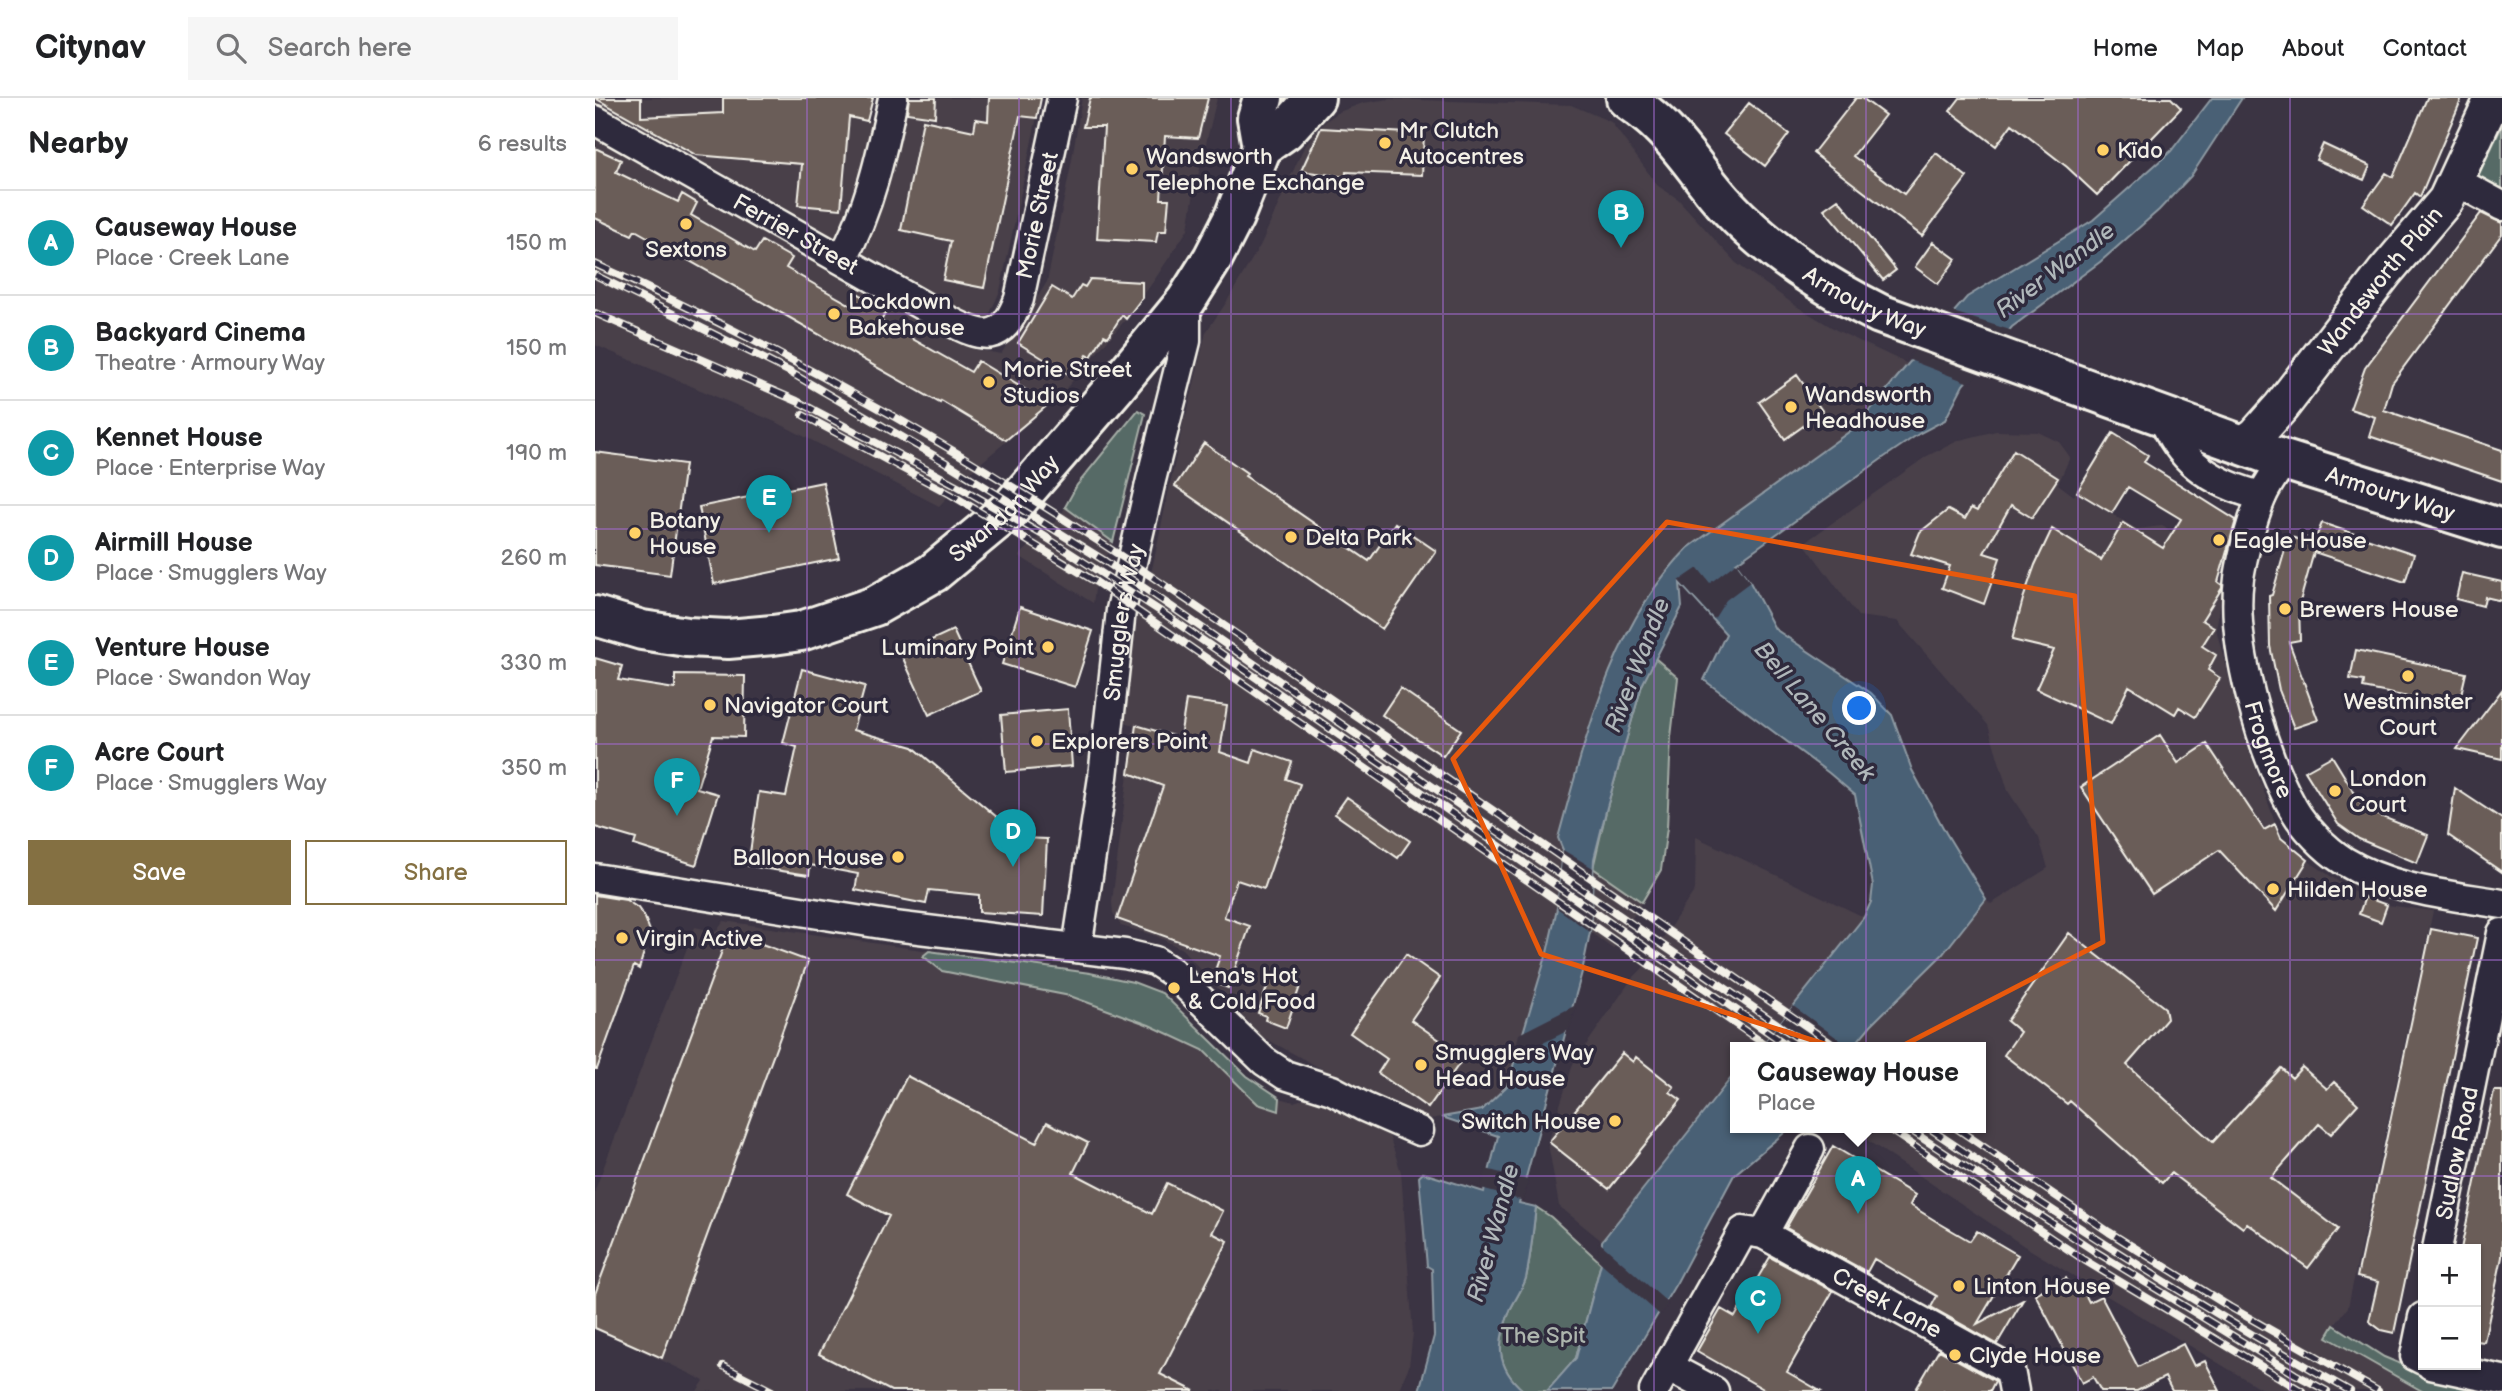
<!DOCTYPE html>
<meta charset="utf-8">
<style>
body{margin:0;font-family:"Balsamiq Sans",sans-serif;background:#f6f6f6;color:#202124}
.controls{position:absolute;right:21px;bottom:21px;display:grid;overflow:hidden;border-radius:0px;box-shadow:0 2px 5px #0004}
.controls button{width:63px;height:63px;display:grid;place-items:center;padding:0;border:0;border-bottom:2px solid #e0e0e0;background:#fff;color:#202124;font:35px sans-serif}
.you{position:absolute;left:1265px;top:611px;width:24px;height:24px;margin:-18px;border:5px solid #fff;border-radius:50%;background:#1a73e8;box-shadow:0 0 0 10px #1a73e833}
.badge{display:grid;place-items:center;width:46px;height:46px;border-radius:50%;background:#847042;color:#fff;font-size:23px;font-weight:700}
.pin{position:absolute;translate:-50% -58px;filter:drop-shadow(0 2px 4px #0008)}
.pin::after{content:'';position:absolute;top:37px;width:24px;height:21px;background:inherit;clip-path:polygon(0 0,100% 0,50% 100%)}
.popup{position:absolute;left:1135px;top:944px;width:256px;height:91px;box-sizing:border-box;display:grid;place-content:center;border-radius:0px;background:#fff;filter:drop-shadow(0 2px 5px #0005);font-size:23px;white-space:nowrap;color:#757577}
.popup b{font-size:26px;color:#202124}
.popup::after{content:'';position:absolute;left:50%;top:100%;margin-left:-14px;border:14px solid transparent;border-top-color:#fff}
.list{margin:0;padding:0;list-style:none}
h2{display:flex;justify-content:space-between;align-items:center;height:91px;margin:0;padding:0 28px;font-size:30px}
h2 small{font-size:23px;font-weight:400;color:#757577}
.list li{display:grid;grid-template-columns:46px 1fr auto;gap:21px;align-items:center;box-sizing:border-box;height:105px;padding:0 28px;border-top:2px solid #e0e0e0}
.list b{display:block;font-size:26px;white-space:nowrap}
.list p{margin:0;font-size:23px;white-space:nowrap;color:#757577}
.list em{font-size:23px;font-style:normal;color:#757577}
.actions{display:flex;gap:14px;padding:21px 28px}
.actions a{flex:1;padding:16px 0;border:2px solid #847042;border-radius:0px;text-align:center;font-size:24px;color:#847042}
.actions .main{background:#847042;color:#fff}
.icon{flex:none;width:38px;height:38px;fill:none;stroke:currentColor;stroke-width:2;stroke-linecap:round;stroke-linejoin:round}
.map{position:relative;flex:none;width:1907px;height:1293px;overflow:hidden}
header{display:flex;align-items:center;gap:42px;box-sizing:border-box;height:98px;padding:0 35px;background:#fff;border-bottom:2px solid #e0e0e0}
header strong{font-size:33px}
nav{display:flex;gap:38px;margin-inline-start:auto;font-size:24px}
.search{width:490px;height:63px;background:#f6f6f6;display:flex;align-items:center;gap:18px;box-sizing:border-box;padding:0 24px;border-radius:0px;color:#757577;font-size:26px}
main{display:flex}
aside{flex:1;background:#fff}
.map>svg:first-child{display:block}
</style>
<header>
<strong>Citynav</strong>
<div class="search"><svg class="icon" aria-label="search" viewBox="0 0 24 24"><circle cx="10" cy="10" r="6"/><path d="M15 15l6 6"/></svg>Search here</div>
<nav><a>Home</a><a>Map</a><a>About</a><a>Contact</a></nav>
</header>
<main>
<aside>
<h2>Nearby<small>6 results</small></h2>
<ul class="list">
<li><span class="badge" style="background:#0f9aa8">A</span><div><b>Causeway House</b><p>Place · Creek Lane</p></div><em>150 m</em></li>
<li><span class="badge" style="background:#0f9aa8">B</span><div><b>Backyard Cinema</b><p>Theatre · Armoury Way</p></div><em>150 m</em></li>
<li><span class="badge" style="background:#0f9aa8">C</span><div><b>Kennet House</b><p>Place · Enterprise Way</p></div><em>190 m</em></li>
<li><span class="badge" style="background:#0f9aa8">D</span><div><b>Airmill House</b><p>Place · Smugglers Way</p></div><em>260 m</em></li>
<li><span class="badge" style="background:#0f9aa8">E</span><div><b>Venture House</b><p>Place · Swandon Way</p></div><em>330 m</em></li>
<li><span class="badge" style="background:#0f9aa8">F</span><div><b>Acre Court</b><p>Place · Smugglers Way</p></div><em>350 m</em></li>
</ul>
<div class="actions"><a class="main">Save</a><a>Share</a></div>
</aside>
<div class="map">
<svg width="1907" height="1293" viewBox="0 0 1907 1293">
<rect width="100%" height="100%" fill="#3b3443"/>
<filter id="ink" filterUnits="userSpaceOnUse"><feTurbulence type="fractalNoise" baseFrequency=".0143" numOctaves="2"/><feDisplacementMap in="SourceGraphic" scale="14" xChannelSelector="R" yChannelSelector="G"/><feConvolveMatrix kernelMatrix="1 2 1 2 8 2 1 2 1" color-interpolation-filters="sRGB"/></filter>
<g filter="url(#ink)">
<!-- built -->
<path fill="#49404a" d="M0,0H278L273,23L317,16L315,0H446L405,193L379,251L406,256L452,184L476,67L487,0H622L599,95L593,131L558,184L531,221L461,302L382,368L344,408L185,326L0,247Z
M794,1L976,7L1016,24L1063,88L1083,101L1141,165L1201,208L1243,233L1313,266L1262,328L1093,450L1075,469L972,708L963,740L968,752L962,810L952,855L912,988L887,1012L835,1021L804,1013L666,938L587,851L561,838L526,828L518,815L517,804L539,627L530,624L542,522L557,471L589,321L593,312L611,234L631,205L666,146L707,53L717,38L731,23L744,14L768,5Z
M1401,333L1443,334L1464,344L1475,359L1463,386L1479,398L1481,395L1542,431L1567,428L1578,434L1570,448L1629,485L1621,531L1650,642L1686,740L1702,755L1757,793L1792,807L1838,813L1753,1209L1732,1238L1827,1293H1670L1429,1148L1254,1030H1386V950H1257L1276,927L1347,857L1391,801L1396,806L1453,770L1444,740L1413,693L1393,627L1302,523L1263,518L1209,445L1332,358L1365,342Z
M470,409L518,444L501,484L498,505L424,458L465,419Z
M1101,739L1269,819L1165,950H1140V975L1007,1143L964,1108L953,1045L978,966L1036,882L1047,871L1100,792Z
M998,770L1047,804L1018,851L995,834Z
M129,823L298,848L495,875L538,884L567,895L652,978L685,1000L699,1004L722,996L750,1008L773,1029L790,1025L806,1074L818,1235L814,1268L803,1293H102L109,1283L98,1277L0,1231V1092L100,829L121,834Z"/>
<!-- green -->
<path fill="#576b66" stroke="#a6aea7" stroke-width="2" d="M1907,28V97L1881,82Z
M543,312L550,316L518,444L470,409L482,387Z
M1060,560L1083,580L1076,639L1072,730L1066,772L1047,804L998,770L1012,709L1047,587Z
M334,853L495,875L538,884L567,895L652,978L685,1000L684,1013L663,1006L608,952L554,927L475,898L347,873L328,858Z
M941,1109L956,1119L1006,1165L981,1260L956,1291L952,1293H929C899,1268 902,1243 916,1210C921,1200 928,1190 931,1180C936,1157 938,1132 941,1109Z
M1739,1227L1789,1259L1823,1273L1899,1293H1827L1732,1239Z"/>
<!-- water -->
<path fill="#4a6075" stroke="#8e9aa3" stroke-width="2" d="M1617,0H1647L1596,78L1564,112L1505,164L1417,229L1368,287L1350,322L1325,335L1288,360L1141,465L1155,484L1180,531L1276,595L1297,617L1317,672L1351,735L1391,801L1347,857L1276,927L1257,950H1165L1269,819L1276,804L1278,787L1260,697L1234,675L1109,582L1131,536L1085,485L1087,509L1047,587L1012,709L999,761L995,834L987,874L924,1105L941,1109C938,1132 936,1157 931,1180C928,1190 921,1200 916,1210C902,1243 899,1268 929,1293H824L839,1238L837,1171L832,1168L824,1079L828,1075L889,1094L903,1038L847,1019L887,1012L912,988L952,855L962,810L968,752L963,740C991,639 1017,526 1093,450L1262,328L1313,266L1372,199L1498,122L1576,53Z
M1140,975V1030H1195L1139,1077L1082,1184L1017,1293H952L981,1260L1006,1165L1007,1143Z"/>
<!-- pier -->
<path fill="#3b3443" d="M1355,213L1418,233L1374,285L1312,261Z
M1141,465L1155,484L1131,502L1119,521L1084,483L1103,470L1115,485Z
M968,752L998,770L995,834L962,810Z
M981,907L974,932L918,960L924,936Z
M1198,908L1256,950H1165Z
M891,1071L933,1082L929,1103L872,1087L873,1085L886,1090Z
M1004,1144L1073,1205L1065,1217L1003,1162Z"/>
<!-- building -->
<path fill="#6a5d59" stroke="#f4f1e8" stroke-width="2" d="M0,0H46V19L128,15V0H278L272,23L254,19L246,111L203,107L207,66L101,57Z
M314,0H341L340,19L312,15Z
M394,0H446L442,20L425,18L389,190L348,182L356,143L306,132L328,22L379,33L381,21L393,23Z
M495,0H613L603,40L570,38L566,101H574L571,133H563L561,144L502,141L509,29H488Z
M1261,0H1267L1290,17L1258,58L1309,96L1341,55L1372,79L1327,138L1218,55Z
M1365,0H1576L1586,10L1502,97L1472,69L1417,26L1401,48L1355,13Z
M1832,0H1867L1825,99L1820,95L1797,127L1768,107L1791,75L1798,79Z
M1154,5L1194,36L1170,68L1129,36Z
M726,30L829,36L827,77L751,74V79L706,73Z
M1728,46L1775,68L1769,82L1721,62Z
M0,50L26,62L21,74L83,104L87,96L102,105L96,117L127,135L160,154L167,143L197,160L191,170L224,189L256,207L262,195L292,212L286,223L376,274L383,263L454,306L411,342L346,303L345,305L40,132L37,137L0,120Z
M1243,101L1301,172L1288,182L1229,111Z
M1886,115L1907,125V136L1797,285L1789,312L1907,352V383L1774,338L1780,319L1755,311L1770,270Z
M1338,144L1361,161L1343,186L1320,169Z
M495,181L547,184V200L531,221L527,217L513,239L509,237L496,259L492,257L478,279L423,245L457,189L477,201L486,187L490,189Z
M1202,277L1228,314L1190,341L1164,304Z
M1518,335L1553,357L1549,364L1641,422L1623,484L1627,487V490L1607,522L1619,529L1607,548L1621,557L1613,572L1625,580L1600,619L1584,609L1580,616L1534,588L1516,626L1441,591L1459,552L1417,542L1428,501L1440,467L1457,431L1506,462L1528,425L1568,450L1586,421L1533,389L1517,415L1482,394Z
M609,345L652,375L650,378L774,463L800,425L841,453L787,531L580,388Z
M1419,352L1463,380L1437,420L1416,407L1389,455L1405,460L1389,506L1347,490L1355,468L1316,456L1325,434L1353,412L1370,421L1376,410L1382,413Z
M0,354L90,366L75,477L0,467Z
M228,384L244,460L119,486L104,409Z
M1727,425L1819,456L1810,484L1719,454L1704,507L1705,542L1694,544L1723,622L1699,630L1684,592L1675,548L1674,498L1677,497L1694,438L1705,442L1722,437Z
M1867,475L1907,484V503L1890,499L1888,508L1861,501Z
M425,509L498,533L480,589L407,566Z
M358,532L386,593L334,617L306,556Z
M1761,552L1871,575L1863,609L1768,590L1769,583L1755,581Z
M0,560L27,568L23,582L80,591V577L150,578L149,639L118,638L102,690L123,696L101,767L39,747L41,741L0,729Z
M207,571L270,588L258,632L318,649L427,740L452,741L448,818L384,814V797L334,792L331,806L260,792L263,776L215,767L214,777L153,768L164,694L191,698L202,649L188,645Z
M805,590L866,632L848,658L787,617Z
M1907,592V661L1862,651Z
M591,602L632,608L625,654L656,665L660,651L697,664L691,681L705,686L669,791L642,782L629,819L655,828L633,890L616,884L625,858L522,821L568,688L534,675L541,627L585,640Z
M473,611L477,668L411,674L406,617Z
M1565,637L1583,665L1612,646L1669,732L1680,726L1686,740L1713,762L1681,813L1624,752L1557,796L1486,689Z
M1737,658L1770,712L1833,737L1822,765L1764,741L1743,726L1710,673Z
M1860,690L1907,721V774L1853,737Z
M752,699L815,743L803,760L740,716Z
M0,797L31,802L43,810L50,820L55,833L44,871L39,868L2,971H0Z
M1770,799L1792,807L1786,824L1764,816Z
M1836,831L1882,840L1799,1235L1786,1232L1774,1223L1783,1184L1762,1179Z
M134,834L213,863L67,1260L0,1230V1196Z
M1474,835L1570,910L1572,921L1532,967L1618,1044L1686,970L1697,980L1707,969L1732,991L1739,984L1763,1006L1736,1036L1724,1026L1676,1080L1743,1131L1713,1170L1652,1125L1648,1130L1576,1075L1567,1085L1475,1003L1472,1006L1409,957L1425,934L1412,923Z
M811,856L845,880L816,922L869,959L833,1010L783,975L792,961L755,935Z
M677,875L706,885L691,930L670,922L671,918L663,915Z
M1027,955L1038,964L1041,959L1079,989L1075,994L1086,1002L1014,1091L954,1044Z
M312,978L441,1045L452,1024L493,1045L478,1075L557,1116L572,1085L628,1113L617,1135L633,1143L565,1276L599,1293H296L224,1256L294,1118L252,1096Z
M1899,993H1907V1159L1889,1244L1881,1243V1151H1866Z
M1238,1048L1320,1097L1315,1107L1344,1125L1375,1143L1382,1133L1423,1157L1382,1226L1428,1202L1402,1246L1336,1209L1342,1198L1279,1161L1272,1174L1191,1130Z
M1175,1159L1238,1193L1192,1274L1225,1293H1172L1102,1253L1126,1211L1140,1219Z
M1471,1180L1477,1193L1486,1188L1494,1204L1506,1198L1543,1269L1588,1246L1599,1268L1610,1263L1625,1293H1577L1570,1279L1542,1293H1506L1498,1279L1487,1285L1440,1196Z
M1344,1252L1400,1283L1395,1293H1320Z"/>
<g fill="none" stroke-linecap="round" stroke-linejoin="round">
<defs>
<g id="minor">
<path id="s1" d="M0,22L351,221C388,241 407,246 424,201L467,0"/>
<path d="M1861,83L1907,108"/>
<path d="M247,161C274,113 287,54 298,0"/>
<path d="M1568,319C1584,365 1621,387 1667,398"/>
<path id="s2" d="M1689,362C1682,373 1673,385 1667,398C1657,422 1648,455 1644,480C1635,545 1666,652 1698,710C1709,729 1730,751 1749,763C1796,792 1854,797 1907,806"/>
<path d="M0,780L299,828L530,856L560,863L577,874L669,963L690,977L737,992L769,1009L824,1033"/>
<path id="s3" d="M482,850L508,679L526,512L556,382L591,243V203"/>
<path d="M1168,1136L1215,1051"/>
<path id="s4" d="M1842,1151L1907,835"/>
<path d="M1828,1219L1820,1258L1828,1262"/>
<path d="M1836,1267L1907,1282"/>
<path d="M1072,1268L1119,1293"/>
<path id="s5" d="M1059,1293L1148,1133L1168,1136L1415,1272L1419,1293"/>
</g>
<g id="major">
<path id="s6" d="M1647,347L1661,337L1686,309L1790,174L1851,102L1898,0"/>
</g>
<g id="highway">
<path id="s7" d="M1031,0C1042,9 1054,17 1064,27C1090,51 1108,83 1133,109C1176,155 1229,188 1285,216L1689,362L1907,431"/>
<path d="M667,49L690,33L720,0"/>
<path id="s8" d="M0,518L47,532L92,539L133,541L178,537L206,533L280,508L338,475L414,412L522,287L591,203L618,160L639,119L667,49L662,20L668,0"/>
</g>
</defs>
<!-- minor casing -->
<use href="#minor" stroke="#f4f1e8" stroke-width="33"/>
<!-- major casing -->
<use href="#major" stroke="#f4f1e8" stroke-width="40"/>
<!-- highway casing -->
<use href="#highway" stroke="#f4f1e8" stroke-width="44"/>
<!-- minor -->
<use href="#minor" stroke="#2f2a3d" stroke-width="28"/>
<!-- major -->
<use href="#major" stroke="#2f2a3d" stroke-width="35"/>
<!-- highway -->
<use href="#highway" stroke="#2f2a3d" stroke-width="38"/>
<defs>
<path id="rail" d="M0,166C168,242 331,332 486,432C581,493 674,559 768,623C926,732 1085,841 1243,950
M0,177L193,273L350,364L510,463L1217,950
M0,215L202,303L363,388L446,436L568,515L1196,950
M208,317L355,396L501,484L1175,950
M1292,1030L1489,1162L1707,1293
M1312,1030L1498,1152L1700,1276L1732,1293
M1334,1030C1471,1123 1610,1212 1755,1293
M1361,1030L1514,1134L1635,1209L1783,1293
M128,1268L177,1293"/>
</defs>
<!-- rail casing -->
<use href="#rail" stroke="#f4f1e8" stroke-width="8"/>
<!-- rail -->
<use href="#rail" stroke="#2f2a3d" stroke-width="5" stroke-dasharray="16" stroke-linecap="butt"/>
</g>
</g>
<!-- marked area -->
<path fill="none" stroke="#e8590c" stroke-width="5" stroke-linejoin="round" d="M1072,424L1480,498L1508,844L1280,962L946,856L858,661Z"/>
<!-- grid -->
<path fill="none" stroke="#9f67cb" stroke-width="2" stroke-opacity="0.55" d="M212,0V1293M424,0V1293M636,0V1293M848,0V1293M1059,0V1293M1271,0V1293M1483,0V1293M1695,0V1293M0,216H1907M0,431H1907M0,646H1907M0,862H1907M0,1078H1907"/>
<!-- markers -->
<g fill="#ffd166" stroke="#2f2a3d" stroke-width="2.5">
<circle cx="790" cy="45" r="7"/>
<circle cx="1508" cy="52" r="7"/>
<circle cx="537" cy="71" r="7"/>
<circle cx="91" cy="126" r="7"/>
<circle cx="239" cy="216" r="7"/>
<circle cx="394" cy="284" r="7"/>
<circle cx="1196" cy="309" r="7"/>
<circle cx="40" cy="435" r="7"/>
<circle cx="696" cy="439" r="7"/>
<circle cx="1624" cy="442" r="7"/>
<circle cx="1690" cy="511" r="7"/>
<circle cx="453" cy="549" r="7"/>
<circle cx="1813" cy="578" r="7"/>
<circle cx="115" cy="607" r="7"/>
<circle cx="442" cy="643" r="7"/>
<circle cx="1740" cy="693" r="7"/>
<circle cx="303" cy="759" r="7"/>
<circle cx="1678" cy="791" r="7"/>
<circle cx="27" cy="840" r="7"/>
<circle cx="579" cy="890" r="7"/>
<circle cx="826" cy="967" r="7"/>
<circle cx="1020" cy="1023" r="7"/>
<circle cx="1364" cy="1188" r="7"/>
<circle cx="1360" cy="1257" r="7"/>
</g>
<g text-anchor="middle" stroke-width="7" stroke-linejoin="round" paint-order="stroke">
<!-- poi labels -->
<g font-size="23" fill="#f4f1e8" stroke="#2f2a3d" text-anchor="start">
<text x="804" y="40">Mr Clutch<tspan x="804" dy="26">Autocentres</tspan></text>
<text x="1522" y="60">Kïdo</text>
<text x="551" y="66">Wandsworth<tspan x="551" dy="26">Telephone Exchange</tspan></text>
<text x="91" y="159" text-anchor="middle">Sextons</text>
<text x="253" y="211">Lockdown<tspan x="253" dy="26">Bakehouse</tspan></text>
<text x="408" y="279">Morie Street<tspan x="408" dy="26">Studios</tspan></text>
<text x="1210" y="304">Wandsworth<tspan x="1210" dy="26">Headhouse</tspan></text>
<text x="54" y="430">Botany<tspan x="54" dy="26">House</tspan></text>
<text x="710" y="447">Delta Park</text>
<text x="1638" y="450">Eagle House</text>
<text x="1704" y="519">Brewers House</text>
<text x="439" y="557" text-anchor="end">Luminary Point</text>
<text x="1813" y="611" text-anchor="middle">Westminster<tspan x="1813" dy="26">Court</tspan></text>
<text x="129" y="615">Navigator Court</text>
<text x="456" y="651">Explorers Point</text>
<text x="1754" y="688">London<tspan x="1754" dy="26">Court</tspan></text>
<text x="289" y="767" text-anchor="end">Balloon House</text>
<text x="1692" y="799">Hilden House</text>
<text x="41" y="848">Virgin Active</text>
<text x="593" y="885">Lena's Hot<tspan x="593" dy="26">&amp; Cold Food</tspan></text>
<text x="840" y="962">Smugglers Way<tspan x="840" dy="26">Head House</tspan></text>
<text x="1006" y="1031" text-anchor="end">Switch House</text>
<text x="1378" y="1196">Linton House</text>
<text x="1374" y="1265">Clyde House</text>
</g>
<!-- street labels -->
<g font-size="23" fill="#f4f1e8" stroke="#2f2a3d">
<text dy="8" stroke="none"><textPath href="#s1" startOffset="583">Morie Street</textPath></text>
<text dy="8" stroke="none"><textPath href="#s1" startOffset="231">Ferrier Street</textPath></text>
<text dy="8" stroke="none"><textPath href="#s6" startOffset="215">Wandsworth Plain</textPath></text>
<text dy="8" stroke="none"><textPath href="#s7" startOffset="318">Armoury Way</textPath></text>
<text dy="8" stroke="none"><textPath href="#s7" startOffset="878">Armoury Way</textPath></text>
<text dy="8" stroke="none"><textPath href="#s8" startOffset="450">Swandon Way</textPath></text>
<text dy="8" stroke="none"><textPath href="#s3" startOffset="329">Smugglers Way</textPath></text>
<text dy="8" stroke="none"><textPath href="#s2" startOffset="303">Frogmore</textPath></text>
<text dy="8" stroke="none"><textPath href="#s4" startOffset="98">Sudlow Road</textPath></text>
<text dy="8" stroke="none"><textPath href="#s5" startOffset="345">Creek Lane</textPath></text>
</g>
<!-- park labels -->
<g font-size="23" fill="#adb5ae" stroke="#2f2a3d">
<text x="948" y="1245">The Spit</text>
</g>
<!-- water labels -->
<g font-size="24" font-style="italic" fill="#b0b7ba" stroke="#2f2a3d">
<text transform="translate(1460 172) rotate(-37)" y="8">River Wandle</text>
<text transform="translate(1042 567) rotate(-69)" y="8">River Wandle</text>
<text transform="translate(1220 613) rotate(50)" y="8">Bell Lane Creek</text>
<text transform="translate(898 1135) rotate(-75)" y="8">River Wandle</text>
</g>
</g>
</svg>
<div class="controls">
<button>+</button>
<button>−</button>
</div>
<div class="you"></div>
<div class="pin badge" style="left:1263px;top:1116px;background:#0f9aa8">A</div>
<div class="popup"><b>Causeway House</b>Place</div>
<div class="pin badge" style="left:1026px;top:150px;background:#0f9aa8">B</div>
<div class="pin badge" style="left:1163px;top:1236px;background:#0f9aa8">C</div>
<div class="pin badge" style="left:418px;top:769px;background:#0f9aa8">D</div>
<div class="pin badge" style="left:174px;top:435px;background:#0f9aa8">E</div>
<div class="pin badge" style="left:82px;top:718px;background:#0f9aa8">F</div>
</div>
</main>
